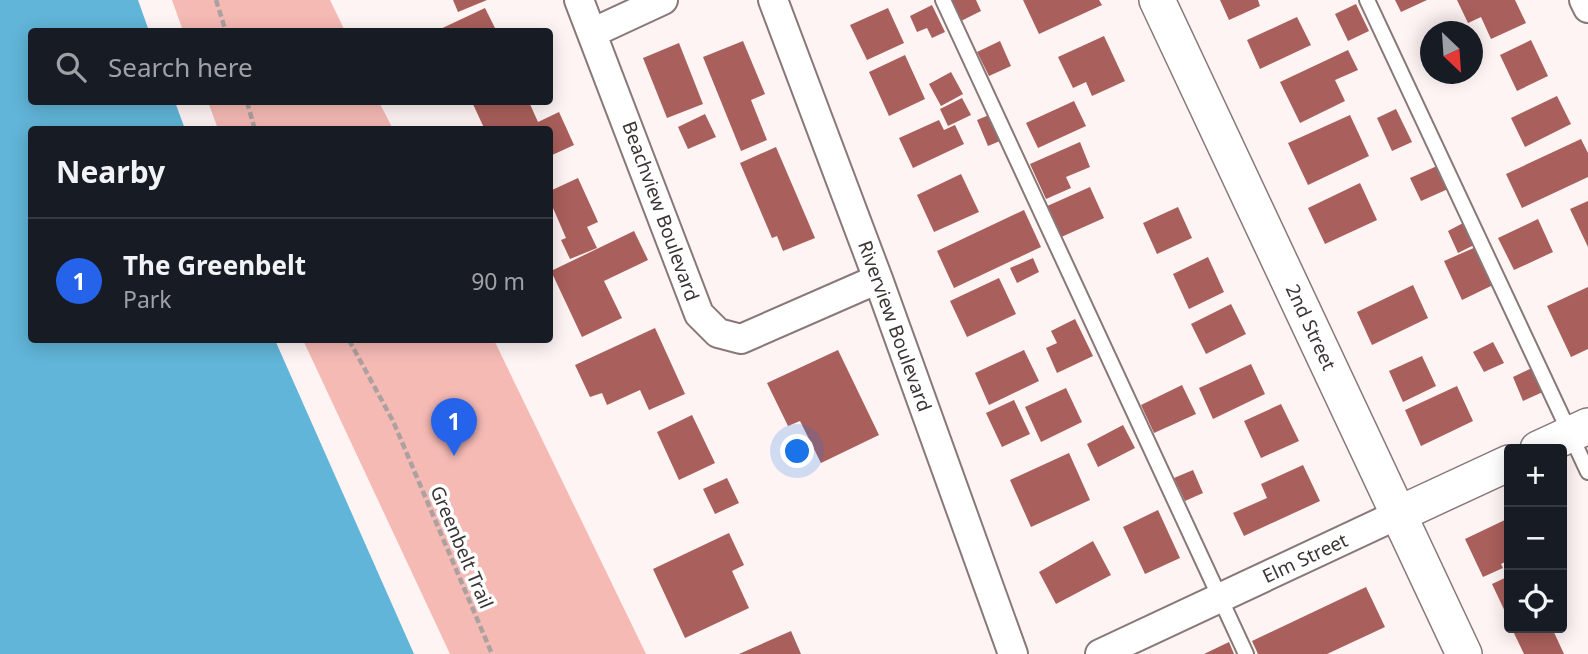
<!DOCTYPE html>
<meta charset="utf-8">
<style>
body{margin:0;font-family:"Noto Sans",sans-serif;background:#20242c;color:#f1f3f6}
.controls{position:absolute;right:21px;bottom:21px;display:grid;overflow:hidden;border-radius:7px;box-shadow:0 4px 18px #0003}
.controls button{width:63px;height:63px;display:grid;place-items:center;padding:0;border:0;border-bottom:2px solid #363941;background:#171b24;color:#f1f3f6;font:35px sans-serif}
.compass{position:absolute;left:1420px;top:21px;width:63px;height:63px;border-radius:50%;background:#171b24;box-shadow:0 4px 18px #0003;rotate:155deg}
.you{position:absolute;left:798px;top:452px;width:24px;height:24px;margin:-18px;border:5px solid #fff;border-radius:50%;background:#1a73e8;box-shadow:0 0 0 10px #1a73e833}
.badge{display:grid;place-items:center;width:46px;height:46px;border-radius:50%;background:#2563eb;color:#fff;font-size:23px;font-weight:700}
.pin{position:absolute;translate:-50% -58px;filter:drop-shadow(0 2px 4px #0008)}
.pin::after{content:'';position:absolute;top:37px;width:24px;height:21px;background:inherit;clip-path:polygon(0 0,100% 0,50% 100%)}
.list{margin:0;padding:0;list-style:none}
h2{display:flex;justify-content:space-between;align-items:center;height:91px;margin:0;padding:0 28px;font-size:30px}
h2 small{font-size:23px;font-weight:400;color:#9ea1a6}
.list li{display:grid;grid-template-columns:46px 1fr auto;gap:21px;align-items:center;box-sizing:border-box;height:126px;padding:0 28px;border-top:2px solid #363941}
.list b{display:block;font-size:26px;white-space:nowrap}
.list p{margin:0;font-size:23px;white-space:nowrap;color:#9ea1a6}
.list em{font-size:23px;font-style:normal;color:#9ea1a6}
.icon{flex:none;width:38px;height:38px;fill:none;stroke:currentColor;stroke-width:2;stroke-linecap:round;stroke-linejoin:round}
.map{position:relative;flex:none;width:1588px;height:654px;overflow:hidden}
.search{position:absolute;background:#171b24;box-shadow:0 4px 18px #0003;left:28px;top:28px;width:525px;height:77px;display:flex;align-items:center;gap:18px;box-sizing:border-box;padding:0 24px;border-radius:7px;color:#9ea1a6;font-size:26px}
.panel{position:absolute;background:#171b24;box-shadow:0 4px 18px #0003;left:28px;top:126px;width:525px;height:217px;border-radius:7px}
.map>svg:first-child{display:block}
</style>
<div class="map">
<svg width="1588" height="654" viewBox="0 0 1588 654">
<rect width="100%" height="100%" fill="#fef4f3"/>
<!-- green -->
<path fill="#f6bab5" d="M172,0H330L345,31H183Z
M208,102H379L393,129H218Z
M303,340H494L646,654H450Z"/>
<!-- water -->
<path fill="#61b5d8" d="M0,0H138L149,31L32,32V102H175L185,129L32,130V340H275L414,654H0Z"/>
<!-- building -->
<path fill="#a95f5b" d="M453,0H487L458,12Z
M951,0H976L981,11L961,21Z
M1023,0H1099L1102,5L1039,34Z
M1220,0H1258L1260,6L1229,20Z
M1395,0H1427L1401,12Z
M1457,0H1515L1526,23L1491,39L1481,17L1468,23Z
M1356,4L1369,31L1348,41L1335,14Z
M932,5L945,32L932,38L927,28L917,32L910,16Z
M485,8L497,32H434Z
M888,8L904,43L867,60L850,25Z
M1297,17L1311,45L1260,69L1247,40Z
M1104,36L1125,81L1092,96L1086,82L1073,88L1058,57Z
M1531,40L1548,76L1517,91L1500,55Z
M743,41L765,94L751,100L767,140L741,151L703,57Z
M1000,41L1011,66L989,76L977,52Z
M679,43L703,104L667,118L643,58Z
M1348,50L1358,70L1335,80L1345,101L1300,123L1280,82Z
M905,55L925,99L889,116L869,72Z
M951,72L963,94L941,106L929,84Z
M1557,96L1571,124L1525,147L1511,118Z
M962,98L971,115L948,126L940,109Z
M1074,101L1086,126L1038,148L1026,123Z
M472,102H529L538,122L559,112L574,145L550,156V130H485Z
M1396,109L1412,142L1392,151L1377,118Z
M705,114L716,137L688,149L678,127Z
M989,115L1000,141L988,146L977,120Z
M1350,115L1369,156L1308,185L1288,143Z
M939,120L944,130L955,125L964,144L913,168L899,138Z
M1581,139L1588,153V177L1522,208L1506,174Z
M1080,142L1090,167L1066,177L1071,188L1046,199L1030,164Z
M776,147L815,238L783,251L777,236L772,238L740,163Z
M1437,166L1448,189L1421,201L1410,178Z
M961,174L979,212L934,232L917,195Z
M578,178L598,222L587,227L597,248L570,259L561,240L566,238L550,201V191Z
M1360,183L1377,220L1325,244L1308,208Z
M1090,187L1104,218L1059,238L1045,207Z
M1588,201V247L1570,209Z
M1178,207L1192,238L1157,254L1143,223Z
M1024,210L1041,247L954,288L937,251Z
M1538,219L1553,252L1514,270L1498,238Z
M1465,222L1476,244L1458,253L1448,231Z
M634,231L648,260L604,281L622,318L582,337L551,271Z
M1476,247L1493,285L1462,300L1444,261Z
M1208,257L1224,292L1189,309L1173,274Z
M1033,258L1039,272L1017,283L1010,268Z
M999,278L1016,314L967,337L950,301Z
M1413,285L1428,318L1372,345L1357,312Z
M1588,287V349L1571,357L1547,306Z
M1231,304L1246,334L1206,354L1191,324Z
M1075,319L1093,356L1057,373L1046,348L1057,343L1051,331Z
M655,328L685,394L649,410L640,390L607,405L602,393L590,397L575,365Z
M1493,342L1504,363L1484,372L1473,352Z
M838,350L879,435L821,463L800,421L788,426L767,383Z
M1024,350L1039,381L989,405L975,373Z
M1422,356L1436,386L1403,402L1389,371Z
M1251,364L1265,394L1213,419L1199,388Z
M1534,367L1545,391L1523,401L1513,377Z
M1182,385L1196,414L1154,433L1141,405Z
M1457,386L1473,421L1421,446L1405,410Z
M1066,388L1082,422L1041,442L1025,407Z
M1014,400L1030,434L1002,447L986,413Z
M1281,404L1299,441L1261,458L1244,421Z
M692,415L715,463L679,480L657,432Z
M1123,425L1135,448L1098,467L1087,444Z
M1069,453L1090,500L1031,527L1010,480Z
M1303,465L1320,501L1244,536L1233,513L1267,498L1261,484Z
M1193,470L1203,493L1185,501L1174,478Z
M727,478L739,503L715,514L703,489Z
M1158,510L1180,558L1145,574L1123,527Z
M1509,518V560L1501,564L1503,568L1483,577L1465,539Z
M729,533L744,565L732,571L749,608L685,638L653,569Z
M1093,541L1111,575L1056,604L1039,572Z
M1509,576V620L1492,584Z
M1366,587L1385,627L1327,654H1258L1252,641Z
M1515,628H1552L1564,654H1524L1512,629Z
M791,631L801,654H739Z
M1229,642L1234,654H1204Z"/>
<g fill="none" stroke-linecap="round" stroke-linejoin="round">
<defs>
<path id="service" d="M943,0L1246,654
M1367,0L1588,472"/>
<path id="minor" d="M579,0L699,314L718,333L741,339L878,279
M773,0L878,279L1013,654
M1584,0L1588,8
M594,32L663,0
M1100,654L1399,514"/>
<path id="tertiary" d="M1157,0L1464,654
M1538,449L1588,426
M1399,514L1509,463"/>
</defs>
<!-- service casing -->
<use href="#service" stroke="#887978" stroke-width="18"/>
<!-- minor casing -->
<use href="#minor" stroke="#887978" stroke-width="32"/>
<!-- tertiary casing -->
<use href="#tertiary" stroke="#887978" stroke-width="38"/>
<!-- path -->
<path stroke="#aaa1a0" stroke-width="4.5" stroke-dasharray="7 3.5" stroke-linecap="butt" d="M216,0L226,32
M247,102L255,130
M349,340L393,421L492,654"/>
<!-- service -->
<use href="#service" stroke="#fff" stroke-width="14"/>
<!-- minor -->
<use href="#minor" stroke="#fff" stroke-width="28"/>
<!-- tertiary -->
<use href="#tertiary" stroke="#fff" stroke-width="35"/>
</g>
<g text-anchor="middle" stroke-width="7" stroke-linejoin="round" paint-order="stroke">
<!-- street labels -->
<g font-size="19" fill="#3b3434" stroke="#fff">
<text transform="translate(661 211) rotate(70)" y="7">Beachview Boulevard</text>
<text transform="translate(895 326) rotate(70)" y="7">Riverview Boulevard</text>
<text transform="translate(1311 327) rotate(65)" y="7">2nd Street</text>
<text transform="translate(462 547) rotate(67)" y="7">Greenbelt Trail</text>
<text transform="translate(1305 558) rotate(-25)" y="7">Elm Street</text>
</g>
</g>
</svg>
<div class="controls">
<button>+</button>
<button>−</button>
<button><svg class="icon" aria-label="locate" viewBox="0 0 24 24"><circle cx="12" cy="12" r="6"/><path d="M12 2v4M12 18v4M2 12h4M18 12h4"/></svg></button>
</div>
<svg class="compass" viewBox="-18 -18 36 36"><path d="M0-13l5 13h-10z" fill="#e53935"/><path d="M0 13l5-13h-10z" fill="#9ea1a6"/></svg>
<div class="you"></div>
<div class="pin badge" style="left:454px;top:456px">1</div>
<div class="search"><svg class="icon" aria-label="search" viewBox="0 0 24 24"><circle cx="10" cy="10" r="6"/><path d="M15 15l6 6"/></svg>Search here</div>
<section class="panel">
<h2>Nearby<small></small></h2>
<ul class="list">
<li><span class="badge">1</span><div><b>The Greenbelt</b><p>Park</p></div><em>90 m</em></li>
</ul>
</section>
</div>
